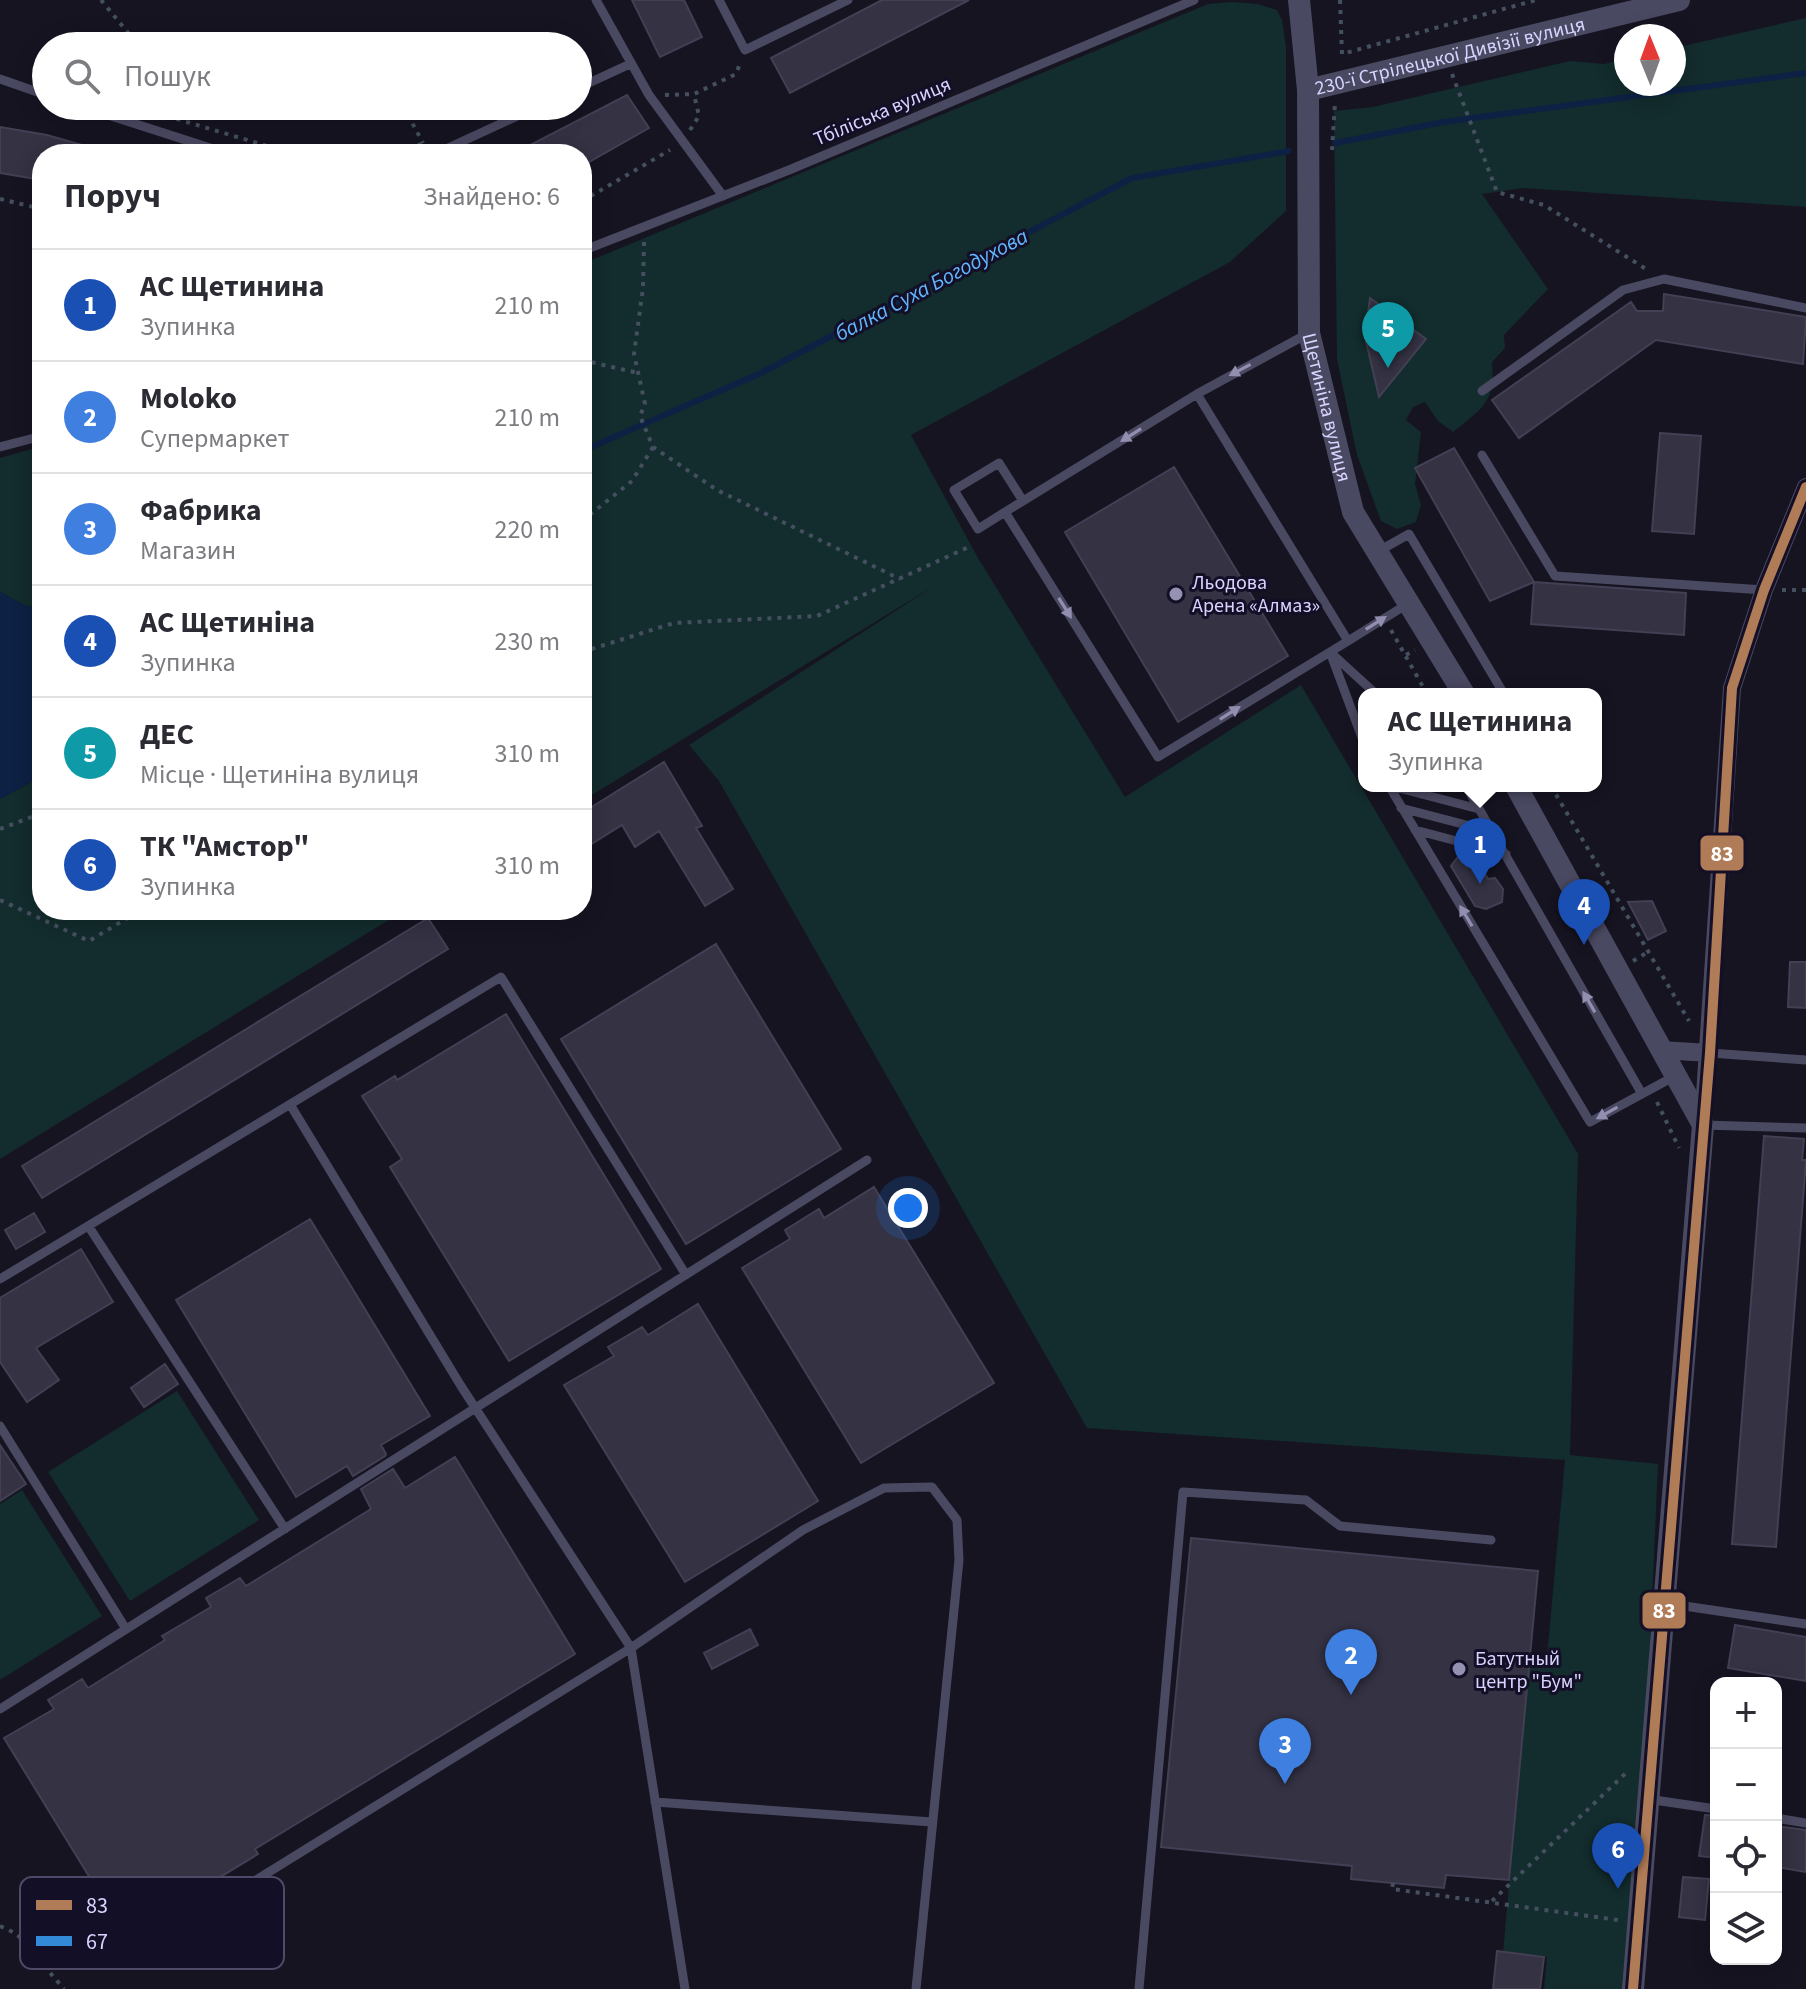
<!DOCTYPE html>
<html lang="uk">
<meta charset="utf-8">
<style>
body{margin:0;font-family:"Source Sans 3",sans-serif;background:#f7f7f7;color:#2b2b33}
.controls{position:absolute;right:24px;bottom:24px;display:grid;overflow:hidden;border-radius:16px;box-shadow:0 4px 20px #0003}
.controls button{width:72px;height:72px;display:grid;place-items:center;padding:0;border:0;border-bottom:2px solid #e1e1e2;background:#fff;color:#2b2b33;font:40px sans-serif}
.compass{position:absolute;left:1614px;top:24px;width:72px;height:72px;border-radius:50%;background:#fff;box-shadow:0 4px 20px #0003;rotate:359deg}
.you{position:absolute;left:908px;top:1208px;width:28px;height:28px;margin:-20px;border:6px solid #fff;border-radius:50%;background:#1a73e8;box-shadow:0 0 0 12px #1a73e833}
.badge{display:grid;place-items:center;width:52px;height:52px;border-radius:50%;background:#0f766e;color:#fff;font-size:26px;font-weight:700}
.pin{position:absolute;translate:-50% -66px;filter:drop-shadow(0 2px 4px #0008)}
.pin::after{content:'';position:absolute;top:42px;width:28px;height:24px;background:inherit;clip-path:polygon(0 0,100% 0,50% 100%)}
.popup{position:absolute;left:1358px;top:688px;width:244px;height:104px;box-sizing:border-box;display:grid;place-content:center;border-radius:16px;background:#fff;filter:drop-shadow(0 2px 6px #0005);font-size:26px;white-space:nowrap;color:#7c7c81}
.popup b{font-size:30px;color:#2b2b33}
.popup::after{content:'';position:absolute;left:50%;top:100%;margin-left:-16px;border:16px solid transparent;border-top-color:#fff}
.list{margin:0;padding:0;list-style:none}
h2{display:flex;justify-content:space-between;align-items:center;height:104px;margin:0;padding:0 32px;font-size:34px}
h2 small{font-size:26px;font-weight:400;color:#7c7c81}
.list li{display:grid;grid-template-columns:52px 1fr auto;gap:24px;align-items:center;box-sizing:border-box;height:112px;padding:0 32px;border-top:2px solid #e1e1e2}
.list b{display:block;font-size:30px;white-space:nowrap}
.list p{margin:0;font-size:26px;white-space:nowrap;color:#7c7c81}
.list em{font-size:26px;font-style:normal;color:#7c7c81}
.icon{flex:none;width:44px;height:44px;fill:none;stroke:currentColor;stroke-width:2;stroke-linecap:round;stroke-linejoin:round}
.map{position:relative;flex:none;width:1806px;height:1989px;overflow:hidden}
.search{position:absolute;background:#fff;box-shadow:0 4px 20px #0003;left:32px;top:32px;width:560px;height:88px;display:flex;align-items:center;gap:20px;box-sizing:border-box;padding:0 28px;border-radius:44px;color:#7c7c81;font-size:30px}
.panel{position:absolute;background:#fff;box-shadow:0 4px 20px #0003;left:32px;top:144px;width:560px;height:776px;border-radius:32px}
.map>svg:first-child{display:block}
</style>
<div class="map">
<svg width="1806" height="1989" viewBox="0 0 1806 1989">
<rect width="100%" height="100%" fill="#161421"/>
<!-- green -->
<path fill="#132c2d" d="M1232,2L1258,4L1277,10L1282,20L1286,47V211L1230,262L911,435L978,558L1125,797L1301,685L1578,1154L1570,1455L1658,1464L1638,1923L1633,1989H1544L1547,1957L1503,1953L1518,1783L1377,1768L1404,1558L1538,1571L1530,1655L1547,1657L1565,1460L1087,1428L719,781L689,745L934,586L582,801V264L1208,4Z
M1806,18V207L1523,188L1482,194L1548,289L1504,335L1505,348L1492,362C1495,404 1483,407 1453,432L1438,421L1425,402L1413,407L1406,420L1421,432L1415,484L1421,505L1416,522L1397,529L1381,521L1357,455L1337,359L1334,111L1373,107L1570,61L1604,64L1626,59V84H1674V48Z
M42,446V609L26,606L0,592V458Z
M42,776V910H405L0,1159V799Z
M177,1391L259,1520L130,1601L48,1472Z
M22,1490L102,1616L0,1680V1504Z"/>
<!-- water -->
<path fill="#0d2144" d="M0,592L26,606L42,609V776L0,799Z"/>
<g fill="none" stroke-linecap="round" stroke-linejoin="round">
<!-- stream -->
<path stroke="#0d2144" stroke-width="6" d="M1335,143L1444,122L1806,73
M582,451L761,373L1132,178L1289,151"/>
</g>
<!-- building -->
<path fill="#343243" stroke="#433f54" stroke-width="2" d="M632,0H684L702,37L660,57Z
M882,0H969L790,93L771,58Z
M627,95L649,128L582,166V154H513Z
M0,127L47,135L96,149L95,154H42V180L0,173Z
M1664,294L1806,317L1803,364L1656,340L1519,438L1492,400L1631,302L1637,311H1663Z
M1370,298L1426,339L1379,397L1365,337Z
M1660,433L1701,436L1694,534L1652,531Z
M1454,448L1534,582L1490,601L1415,468Z
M1174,467L1288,656L1178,722L1065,532Z
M1534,582L1686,593L1684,635L1531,624Z
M664,762L702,826L696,828L733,889L705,906L659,831L635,847L622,825L582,850V813Z
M1463,850L1468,859L1478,862L1488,879L1495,878L1503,889L1502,902L1486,909L1475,906L1451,866Z
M1652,901L1666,931L1648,940L1628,902Z
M428,918L448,949L42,1198L22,1166Z
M716,944L841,1149L686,1244L561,1039Z
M1790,962H1806V1008L1788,1007Z
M506,1014L661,1269L509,1361L390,1167L402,1159L362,1096L395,1076L397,1080Z
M1764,1136L1804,1139L1802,1160H1806L1776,1547L1732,1544Z
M874,1187L994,1383L861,1463L742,1268L790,1239L785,1230L819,1209L824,1218Z
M34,1213L45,1232L16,1249L5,1230Z
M310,1219L430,1416L381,1445L386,1454L385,1456L353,1476L347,1466L296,1497L176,1300Z
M81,1249L113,1302L36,1348L59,1380L27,1402L0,1362V1298Z
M698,1304L818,1501L685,1582L564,1385L614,1356L608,1347L642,1327L648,1335Z
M165,1364L178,1384L144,1407L131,1388Z
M0,1445L26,1484L0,1501Z
M455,1457L575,1654L255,1849L258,1854L125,1935L4,1738L54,1709L48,1700L82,1679L88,1688L165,1640L162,1636L211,1607L206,1598L240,1578L246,1586L371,1509L361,1489L393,1469L405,1488Z
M1191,1538L1538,1571L1509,1880L1446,1875L1444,1888L1351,1879L1352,1866L1161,1847Z
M1735,1625L1806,1637V1681L1728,1668Z
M750,1629L758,1645L712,1669L704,1653Z
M1705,1815L1716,1816V1858L1699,1856Z
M1776,1826L1806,1830V1872L1776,1867Z
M1683,1877L1709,1879L1705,1920L1679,1917Z
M1497,1951L1544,1957L1540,1989H1493Z"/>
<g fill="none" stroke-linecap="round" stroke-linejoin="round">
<!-- path -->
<path stroke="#44505f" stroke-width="4" stroke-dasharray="4 6" stroke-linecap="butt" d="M101,0L139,46
M1340,0L1342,54L1536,0
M1452,74L1497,192L1544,205L1646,269
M665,95L694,94
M403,106L423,143
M167,116L294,154
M690,130L699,116L694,94L736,74L741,61
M1332,150L1335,103
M400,154L423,143
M0,199L42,209
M582,201L670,150
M644,242L643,288L634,354L645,404L640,416L653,447L717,490L900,579
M582,360L638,373
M582,521L632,481L653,447
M1782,590H1806
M1391,630L1427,694
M582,652L674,623L817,616L971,546
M1406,655L1415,650
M1388,691L1398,694
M1551,786L1689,1021
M0,829L42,813
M0,900L89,941L141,910
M1633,961L1648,952
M1657,1102L1679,1148
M1393,1883L1392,1889L1618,1920
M1492,1901L1629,1770
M0,1926L17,1934L64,1989"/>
<!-- service -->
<path stroke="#4a4962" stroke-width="9" d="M596,0L649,95L723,196
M719,0L745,50L848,0
M0,79L46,95
M578,88L630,64
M80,106L229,154
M435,154L539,106
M582,251L789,170L1194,0
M1309,333L1197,394L1348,641L1409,603
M1482,391L1623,290L1664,279L1806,308
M1197,394L1005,512L1158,757L1330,652L1376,694
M0,447L42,436
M1482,455L1555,576L1764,590
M1005,512L978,529L954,490L999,463L1023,501
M1377,552L1409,534L1504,694
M1348,641L1330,652L1364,743
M1389,786L1590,1122L1675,1076
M1391,786L1479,809
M1466,786L1642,1094
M1401,808L1493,832
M1415,830L1506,854
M1710,1053L1806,1060
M291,1106L461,1386L631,1648L685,1989
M1703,1125L1806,1128
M89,1227L285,1529
M0,1279L501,977L686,1275
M0,1426L126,1629
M1664,1603L1806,1624
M0,1709L867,1160
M1647,1799L1716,1809
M655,1802L932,1822
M1776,1818L1806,1823
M138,1953L631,1648L803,1530L884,1488L932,1487L957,1520L959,1560L916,1989
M1139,1989L1183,1492L1306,1500L1340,1526L1491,1540"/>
<!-- minor -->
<path stroke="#4a4962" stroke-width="18" d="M1660,1050L1710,1053
M1703,1125L1732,688L1764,590L1806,487"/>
<!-- tertiary -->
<g stroke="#4a4962" stroke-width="22">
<path id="s1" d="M1299,0L1308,90L1309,333L1353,512L1464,694"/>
<path id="s2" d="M1308,90L1679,0"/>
<path d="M1516,786L1703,1125L1633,1989"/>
</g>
<defs>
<path id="bus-1" d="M1633,1989L1710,1053L1732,688L1764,590L1806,487"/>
</defs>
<!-- bus-1 casing -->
<use href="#bus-1" stroke="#130f26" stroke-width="16"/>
<!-- bus-1 -->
<use href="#bus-1" stroke="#b07c57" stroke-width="10"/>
</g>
<!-- one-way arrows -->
<defs><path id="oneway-solid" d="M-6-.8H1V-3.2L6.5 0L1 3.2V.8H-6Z" transform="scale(2)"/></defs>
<g fill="#928eb0">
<use href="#oneway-solid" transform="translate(1240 370) rotate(152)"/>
<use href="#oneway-solid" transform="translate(1131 435) rotate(148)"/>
<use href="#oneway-solid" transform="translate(1065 608) rotate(58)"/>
<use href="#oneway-solid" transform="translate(1376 623) rotate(-32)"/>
<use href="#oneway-solid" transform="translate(1230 713) rotate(-32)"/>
<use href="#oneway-solid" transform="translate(1466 916) rotate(-121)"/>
<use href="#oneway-solid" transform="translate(1589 1002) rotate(-120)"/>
<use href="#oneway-solid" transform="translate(1607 1113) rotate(151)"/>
</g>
<!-- markers -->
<g fill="#9591b1" stroke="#130f26" stroke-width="3">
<circle cx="1176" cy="594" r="8"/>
<circle cx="1459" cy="1669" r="8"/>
</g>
<g text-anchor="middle" stroke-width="6" stroke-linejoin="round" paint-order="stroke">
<!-- street labels -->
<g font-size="20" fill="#d9d4ff" stroke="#130f26">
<text dy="7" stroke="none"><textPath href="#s2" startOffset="146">230-ї Стрілецької Дивізії вулиця</textPath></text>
<text transform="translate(882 111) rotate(-23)" y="7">Тбіліська вулиця</text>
<text dy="7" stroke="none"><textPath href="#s1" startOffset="410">Щетиніна вулиця</textPath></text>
</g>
<!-- poi labels -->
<g font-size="20" fill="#d9d4ff" stroke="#130f26" text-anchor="start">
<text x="1192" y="589">Льодова<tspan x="1192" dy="23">Арена «Алмаз»</tspan></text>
<text x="1475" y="1665">Батутный<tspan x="1475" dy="23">центр "Бум"</tspan></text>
</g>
<!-- water labels -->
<g font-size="22" font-style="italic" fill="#62b6ff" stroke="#130f26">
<text transform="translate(931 284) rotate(-28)" y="8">балка Суха Богодухова</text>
</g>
</g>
<!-- legend -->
<rect x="20" y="1877" width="264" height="92" rx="12" fill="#130f26" stroke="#4e4a67" stroke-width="2"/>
<rect x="36" y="1900" width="36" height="10" fill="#b07c57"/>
<rect x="36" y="1936" width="36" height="10" fill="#338bd7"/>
<g font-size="22" fill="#d9d4ff">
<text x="86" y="1913">83</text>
<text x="86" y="1949">67</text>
</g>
<g stroke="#130f26" stroke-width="3">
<rect x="1699" y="834" width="46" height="38" rx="8" fill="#b07c57"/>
<rect x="1641" y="1591" width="46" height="39" rx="8" fill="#b07c57"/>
</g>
<g font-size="22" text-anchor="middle" font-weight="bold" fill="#fff">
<text x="1722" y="861">83</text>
<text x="1664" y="1618">83</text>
</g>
</svg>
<div class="controls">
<button>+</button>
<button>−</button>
<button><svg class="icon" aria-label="locate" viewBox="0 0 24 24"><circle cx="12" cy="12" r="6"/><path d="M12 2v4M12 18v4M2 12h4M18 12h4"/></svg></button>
<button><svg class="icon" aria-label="layers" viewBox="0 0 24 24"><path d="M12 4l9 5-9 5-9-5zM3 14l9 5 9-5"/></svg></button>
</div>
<svg class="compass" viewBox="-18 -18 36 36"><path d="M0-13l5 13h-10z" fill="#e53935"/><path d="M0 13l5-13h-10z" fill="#7c7c81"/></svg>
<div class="you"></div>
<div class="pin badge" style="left:1480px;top:884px;background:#1a4fb4">1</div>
<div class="popup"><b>АС Щетинина</b>Зупинка</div>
<div class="pin badge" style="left:1351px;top:1695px;background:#3f7fe0">2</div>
<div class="pin badge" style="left:1285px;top:1784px;background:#3f7fe0">3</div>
<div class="pin badge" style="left:1584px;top:945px;background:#1a4fb4">4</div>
<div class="pin badge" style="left:1388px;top:368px;background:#0f9aa8">5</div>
<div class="pin badge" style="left:1618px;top:1889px;background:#1a4fb4">6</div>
<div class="search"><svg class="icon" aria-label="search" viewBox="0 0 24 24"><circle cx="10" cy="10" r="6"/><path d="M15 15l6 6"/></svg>Пошук</div>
<section class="panel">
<h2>Поруч<small>Знайдено: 6</small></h2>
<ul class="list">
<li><span class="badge" style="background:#1a4fb4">1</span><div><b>АС Щетинина</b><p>Зупинка</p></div><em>210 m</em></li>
<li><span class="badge" style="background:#3f7fe0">2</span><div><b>Moloko</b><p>Супермаркет</p></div><em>210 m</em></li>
<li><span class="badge" style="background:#3f7fe0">3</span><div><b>Фабрика</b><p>Магазин</p></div><em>220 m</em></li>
<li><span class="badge" style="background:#1a4fb4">4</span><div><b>АС Щетиніна</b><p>Зупинка</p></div><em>230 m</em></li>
<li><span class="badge" style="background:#0f9aa8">5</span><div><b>ДЕС</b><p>Місце · Щетиніна вулиця</p></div><em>310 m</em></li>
<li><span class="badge" style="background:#1a4fb4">6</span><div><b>ТК &quot;Амстор&quot;</b><p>Зупинка</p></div><em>310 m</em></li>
</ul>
</section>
</div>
